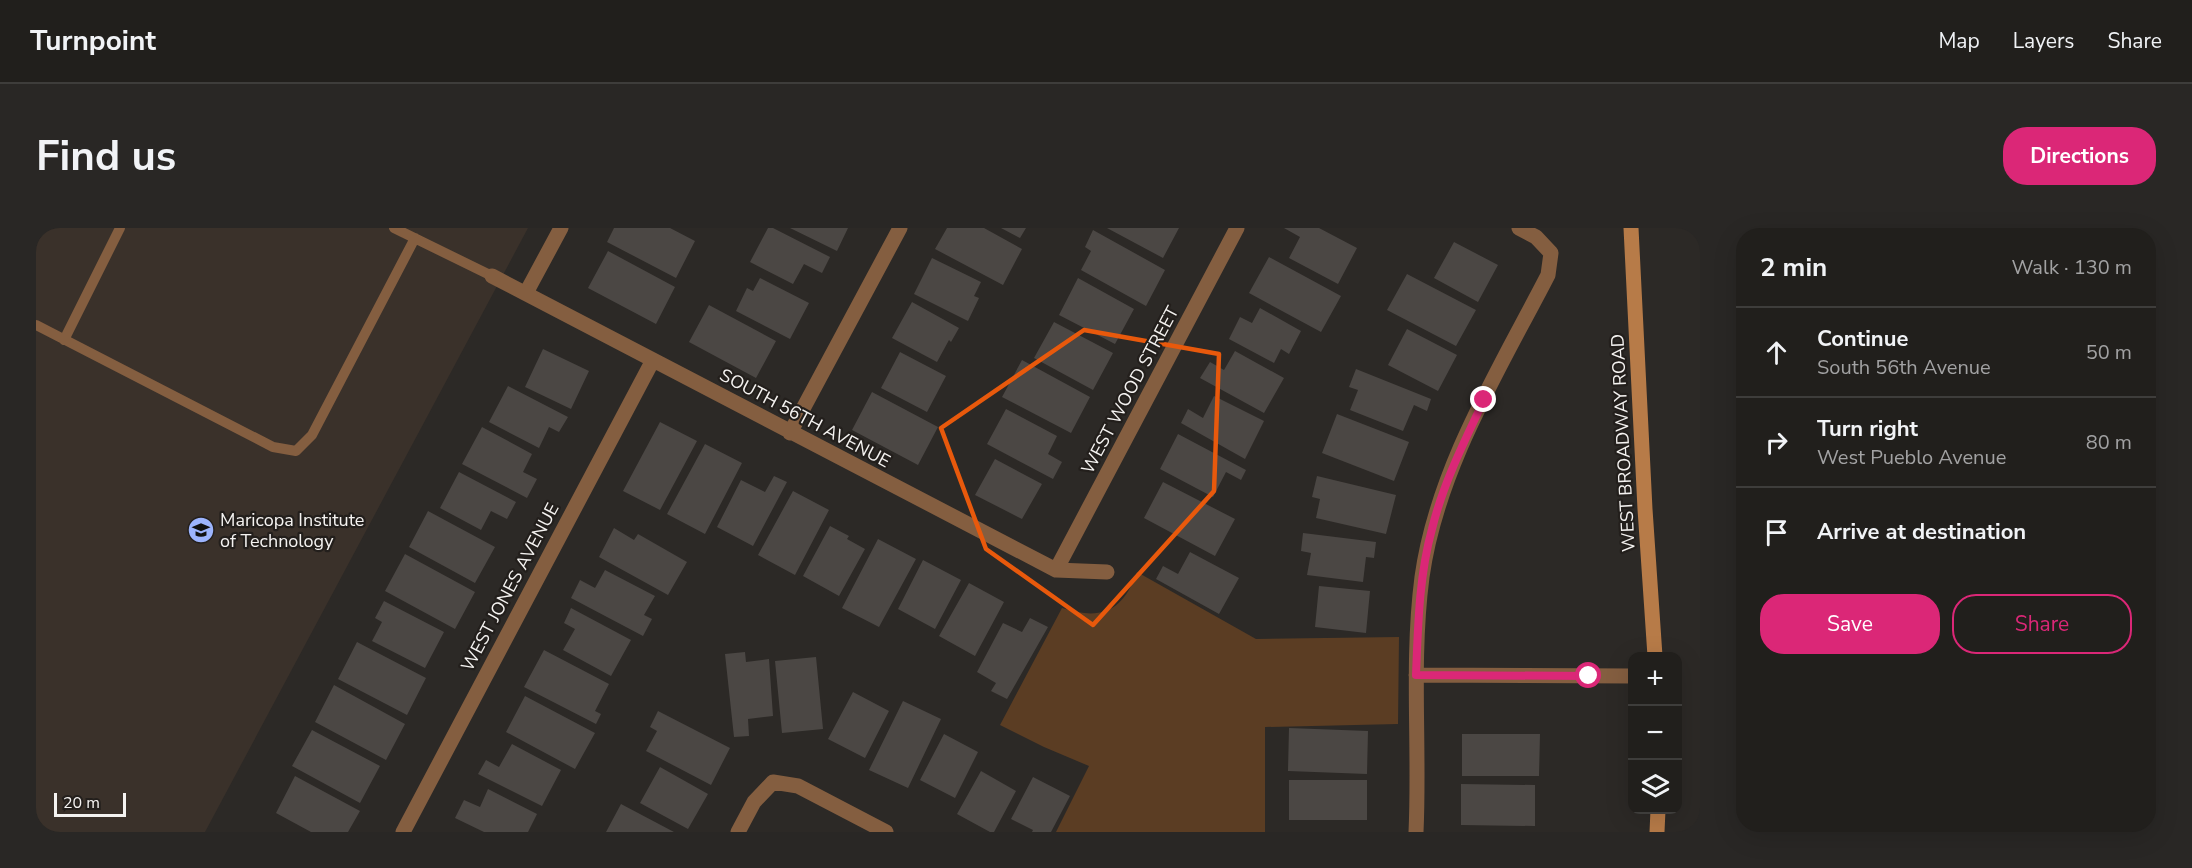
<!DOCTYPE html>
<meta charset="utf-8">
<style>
body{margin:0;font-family:"Nunito Sans",sans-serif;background:#292725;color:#f1f3f6}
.controls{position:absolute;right:18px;bottom:18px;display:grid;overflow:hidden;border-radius:12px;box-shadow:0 6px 24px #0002}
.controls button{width:54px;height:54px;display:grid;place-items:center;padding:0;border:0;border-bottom:2px solid #3e3d3b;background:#211f1c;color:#f1f3f6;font:30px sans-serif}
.scale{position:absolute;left:18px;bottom:15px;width:72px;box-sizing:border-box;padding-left:6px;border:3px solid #f5f3f1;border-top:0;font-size:16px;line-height:21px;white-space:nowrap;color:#f5f3f1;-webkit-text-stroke:4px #231f1c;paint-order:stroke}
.stop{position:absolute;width:18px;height:18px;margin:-14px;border:4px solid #db2777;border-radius:50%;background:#fff}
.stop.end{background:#db2777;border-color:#fff;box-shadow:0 2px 6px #0008}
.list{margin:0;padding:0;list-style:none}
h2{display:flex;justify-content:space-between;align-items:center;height:78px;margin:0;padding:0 24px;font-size:26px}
h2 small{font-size:20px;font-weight:400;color:#a2a2a3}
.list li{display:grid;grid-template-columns:39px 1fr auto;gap:18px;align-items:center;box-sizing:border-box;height:90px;padding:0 24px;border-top:2px solid #3e3d3b}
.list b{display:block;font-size:22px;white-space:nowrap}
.list p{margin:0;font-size:20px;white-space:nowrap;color:#a2a2a3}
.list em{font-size:20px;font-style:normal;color:#a2a2a3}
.actions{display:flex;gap:12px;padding:18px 24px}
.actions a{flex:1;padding:14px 0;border:2px solid #db2777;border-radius:24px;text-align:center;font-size:21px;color:#db2777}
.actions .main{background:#db2777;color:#fff}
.icon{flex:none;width:33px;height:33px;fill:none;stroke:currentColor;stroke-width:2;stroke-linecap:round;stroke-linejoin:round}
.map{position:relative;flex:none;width:1664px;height:604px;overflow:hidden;border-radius:24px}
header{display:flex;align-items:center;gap:36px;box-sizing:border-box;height:84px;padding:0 30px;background:#211f1c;border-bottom:2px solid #3e3d3b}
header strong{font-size:28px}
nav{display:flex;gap:33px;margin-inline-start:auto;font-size:21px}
.intro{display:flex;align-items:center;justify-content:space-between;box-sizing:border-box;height:144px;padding:0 36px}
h1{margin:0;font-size:42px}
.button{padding:15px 27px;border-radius:24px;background:#db2777;color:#fff;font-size:21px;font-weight:700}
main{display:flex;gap:36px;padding:0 36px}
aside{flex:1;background:#211f1c;border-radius:24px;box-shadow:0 6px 24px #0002}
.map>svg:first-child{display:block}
</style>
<header>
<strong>Turnpoint</strong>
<nav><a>Map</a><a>Layers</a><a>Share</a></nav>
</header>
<div class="intro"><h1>Find us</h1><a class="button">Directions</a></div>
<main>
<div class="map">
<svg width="1664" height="604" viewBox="0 0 1664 604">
<rect width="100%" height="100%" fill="#2c2926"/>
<!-- built -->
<path fill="#3a312a" d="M0,0H492L169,604H0Z"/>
<!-- green -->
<path fill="#5b3d23" d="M1101,344L1220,411L1363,409L1362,496L1229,499V604H1020L1053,538L1008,519L964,497L1026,380C1066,393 1087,383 1101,344Z"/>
<!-- building -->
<path fill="#4b4744" d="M578,0H634L659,13L640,50L571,14Z
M732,0H737L794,29L786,45L768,36L757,56L714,34Z
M754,0H812L801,23Z
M911,0H948L986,21L967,57L899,21Z
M965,0H990L984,10Z
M1071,0H1143L1127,30Z
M1248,0H1283L1321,20L1302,56L1253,30L1264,9Z
M1057,2L1129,42L1110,78L1045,42L1055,23L1049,19Z
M1418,14L1462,37L1442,74L1398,50Z
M572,23L639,59L620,96L552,60Z
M1233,29L1305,68L1285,104L1213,65Z
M896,30L945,54L938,68L943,70L932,93L878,66Z
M1371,46L1440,82L1420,118L1351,82Z
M724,50L773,75L754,111L700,83L711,60L717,63Z
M1042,50L1098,81L1079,116L1023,87Z
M876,74L923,100L915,114L913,112L901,134L856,110Z
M673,77L740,113L720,150L653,114Z
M1224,80L1265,103L1253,126L1245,121L1238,135L1193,111L1204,89L1216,95Z
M1018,94L1077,125L1057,162L998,130Z
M1371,101L1421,127L1402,163L1352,137Z
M507,121L553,143L535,181L489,159Z
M1199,123L1248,150L1228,185L1164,150L1174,134L1188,142Z
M864,124L910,148L891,184L845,160Z
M986,132L1054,169L1035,205L966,169Z
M1320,141L1395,171L1391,183L1378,177L1367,203L1314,182L1322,162L1313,159Z
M472,158L532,189L523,204L513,199L503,220L453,194Z
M836,164L902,199L882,237L816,202Z
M1178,168L1228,193L1209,231L1145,195L1152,181L1167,190Z
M970,181L1021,208L1012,226L1026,234L1017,251L951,216Z
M1301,186L1373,214L1358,253L1286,225Z
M624,194L661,213L624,282L587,263Z
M446,199L496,226L487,244L501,251L491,270L426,236Z
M1142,206L1210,242L1205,252L1190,244L1177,269L1124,241Z
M669,216L706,235L669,306L631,286Z
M959,231L1006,256L986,291L939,267Z
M423,244L480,274L471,291L455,283L445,302L404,280Z
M738,248L751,254L717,318L681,299L705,252L729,264Z
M1281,248L1360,267L1350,306L1280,290L1284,271L1276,269Z
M1127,254L1199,291L1179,328L1108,290Z
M757,263L793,282L759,347L722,327Z
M392,283L459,319L439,355L373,319Z
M794,298L813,308L811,311L829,321L803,368L767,348Z
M578,300L598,312L602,306L651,334L632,367L563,329Z
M1267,305L1340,314L1338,330L1330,329L1327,354L1271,347L1275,325L1265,323Z
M842,311L880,331L843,399L806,380Z
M1154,324L1203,350L1183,386L1120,351L1127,338L1142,346Z
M369,326L439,364L419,401L349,363Z
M887,332L925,352L899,401L862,381Z
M569,342L619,368L608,387L616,391L607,408L535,370L544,352L559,360Z
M933,355L968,374L939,428L903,408Z
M1283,358L1334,363L1330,405L1279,399Z
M348,373L408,404L389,440L336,413L346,394L339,390Z
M535,380L595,412L575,448L527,422L539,401L528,395Z
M994,390L1012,399L971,471L955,463L960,455L941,444L967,395L986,404Z
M321,414L390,450L371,487L302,451Z
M508,422L573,456L559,483L565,486L560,496L488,459Z
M709,424L710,434L733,431L737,488L712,491L713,508L698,509L689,426Z
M780,429L787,501L746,505L739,433Z
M298,457L369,496L350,532L279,494Z
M817,464L853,483L829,530L792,511Z
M489,468L559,505L539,541L470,504Z
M867,473L905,491L872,560L833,542Z
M622,483L694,520L675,557L610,523L621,503L614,499Z
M1253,500L1332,503L1331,546L1252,543Z
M276,502L344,538L324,575L256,538Z
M908,506L942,524L919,570L884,552Z
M1426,506H1504L1503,548H1426Z
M476,516L525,542L506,578L442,546L450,532L463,539Z
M624,539L672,566L652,601L604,575Z
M945,543L980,563L958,604H954L921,586Z
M259,548L324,583L312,604H275L240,585Z
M997,549L1034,568L1015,604H996L997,602L975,591Z
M1253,552H1331V592H1253Z
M1425,556L1499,557V598L1425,597Z
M452,561L501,586L492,604H448L419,590L428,572L444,579Z
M585,576L638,604H570Z"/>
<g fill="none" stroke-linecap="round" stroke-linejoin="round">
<!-- lane -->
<path stroke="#845e40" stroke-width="10" d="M358,0L456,48
M0,97L237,219L260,223L276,207L379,10
M28,112L84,0"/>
<!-- street -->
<path stroke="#845e40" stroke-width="15" d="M456,48L1020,342L1071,344
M490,65L525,0
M754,205L864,0
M1020,342L1201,0
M1380,447L1596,448
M367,604L617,132
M702,604L718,574L737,554L762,558L850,604
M1380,604C1384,519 1375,434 1386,349C1401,241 1463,142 1512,47L1515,25L1500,9L1483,0"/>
<!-- secondary -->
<path stroke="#b77b48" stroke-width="15" d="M1595,0L1609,281L1619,428
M1621,604L1622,582"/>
</g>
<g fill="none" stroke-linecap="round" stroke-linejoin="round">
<!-- route -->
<path stroke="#db2777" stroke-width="8" d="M1448,172C1428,214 1407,256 1396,301C1383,348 1382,398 1380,447L1553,448"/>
</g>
<!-- marked area -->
<path fill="none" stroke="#e8590c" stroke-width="4.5" stroke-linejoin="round" d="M1048,102L1183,126L1178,263L1057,397L950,321L905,200Z"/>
<!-- icons -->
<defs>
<symbol id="school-disc" viewBox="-11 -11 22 22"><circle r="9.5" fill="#9cb4fd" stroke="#231f1c"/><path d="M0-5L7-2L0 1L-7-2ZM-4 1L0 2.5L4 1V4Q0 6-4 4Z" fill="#111"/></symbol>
</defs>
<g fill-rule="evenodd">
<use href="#school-disc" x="150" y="287" width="30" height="30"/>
</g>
<g text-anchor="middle" stroke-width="4.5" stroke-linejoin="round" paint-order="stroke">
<!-- street labels -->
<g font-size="18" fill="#f5f3f1" stroke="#231f1c">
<text transform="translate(1094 162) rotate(-62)" y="6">WEST WOOD STREET</text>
<text transform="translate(769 190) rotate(28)" y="6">SOUTH 56TH AVENUE</text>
<text transform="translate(1587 215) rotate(-93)" y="6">WEST BROADWAY ROAD</text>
<text transform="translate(474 359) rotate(-62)" y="6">WEST JONES AVENUE</text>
</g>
<!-- poi labels -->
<g font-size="18" fill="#f5f3f1" stroke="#231f1c" text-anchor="start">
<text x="184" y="298">Maricopa Institute<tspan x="184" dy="21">of Technology</tspan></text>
</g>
</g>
</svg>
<div class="controls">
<button>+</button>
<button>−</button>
<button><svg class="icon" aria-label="layers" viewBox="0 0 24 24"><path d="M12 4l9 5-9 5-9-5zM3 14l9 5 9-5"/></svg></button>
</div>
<div class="scale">20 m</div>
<div class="stop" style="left:1553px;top:448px"></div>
<div class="stop end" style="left:1448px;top:172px"></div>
</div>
<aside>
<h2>2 min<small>Walk · 130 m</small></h2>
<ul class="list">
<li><svg class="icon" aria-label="ahead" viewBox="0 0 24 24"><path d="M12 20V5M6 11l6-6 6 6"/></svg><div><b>Continue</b><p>South 56th Avenue</p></div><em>50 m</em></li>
<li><svg class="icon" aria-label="right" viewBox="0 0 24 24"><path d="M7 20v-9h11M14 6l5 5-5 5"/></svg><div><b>Turn right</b><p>West Pueblo Avenue</p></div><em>80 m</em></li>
<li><svg class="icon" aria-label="arrive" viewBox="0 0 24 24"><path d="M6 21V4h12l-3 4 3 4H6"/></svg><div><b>Arrive at destination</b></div></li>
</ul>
<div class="actions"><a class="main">Save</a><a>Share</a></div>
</aside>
</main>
